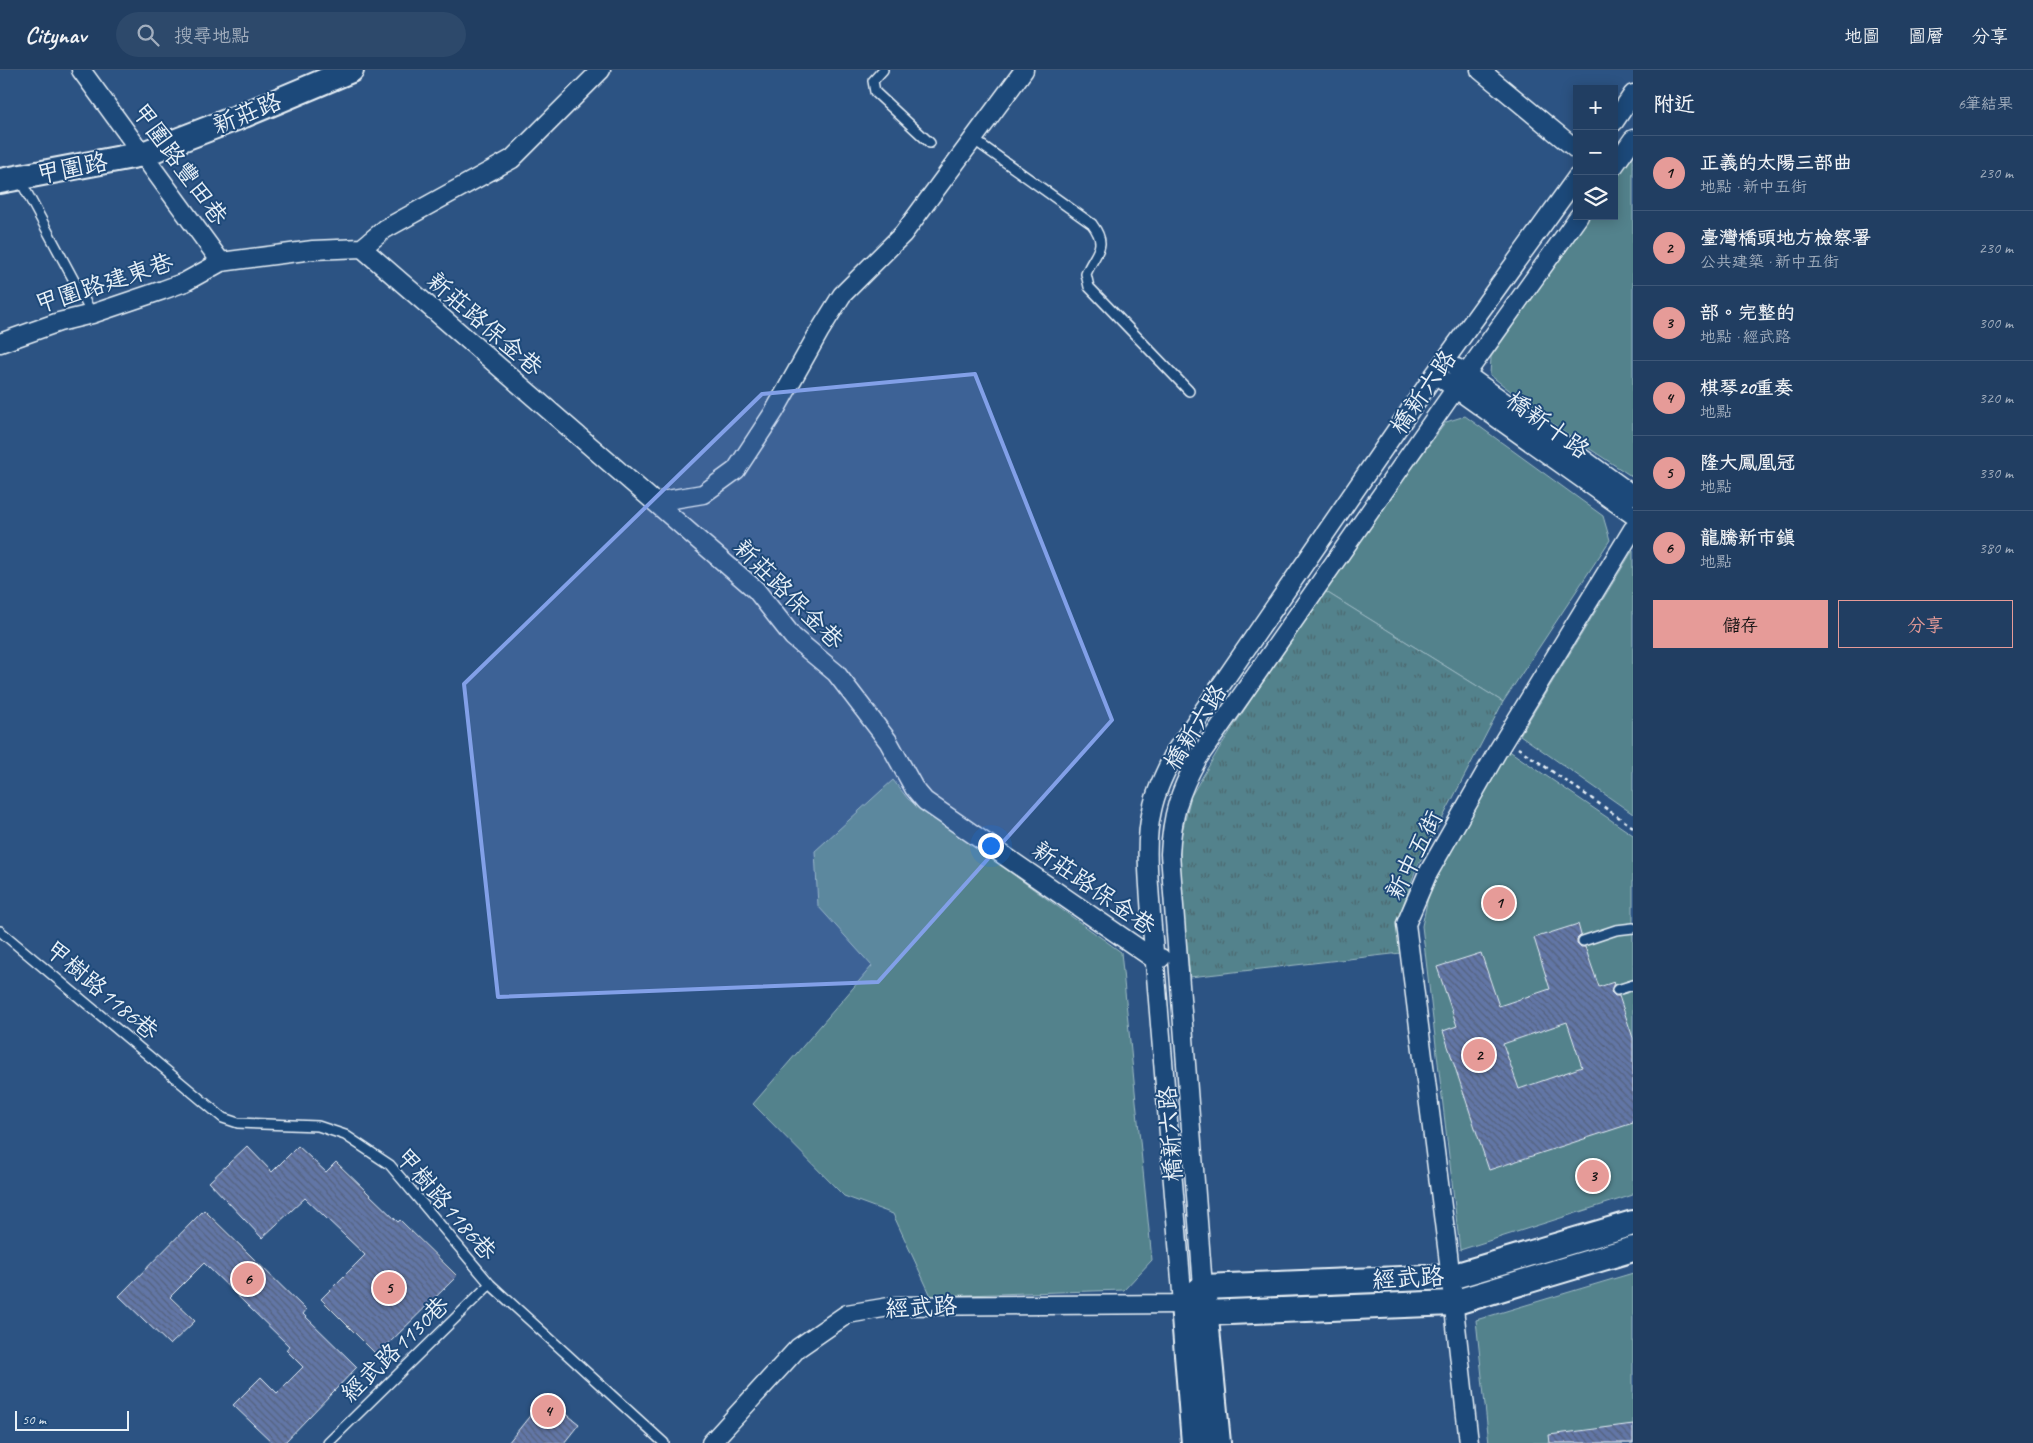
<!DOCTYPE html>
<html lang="zh-TW">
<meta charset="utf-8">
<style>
body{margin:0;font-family:Caveat,"LXGW WenKai TC",sans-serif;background:#2d496b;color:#f1f3f6}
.controls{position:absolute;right:15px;top:15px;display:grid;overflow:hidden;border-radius:0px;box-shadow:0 2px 12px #0003}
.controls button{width:45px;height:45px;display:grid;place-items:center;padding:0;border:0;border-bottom:1px solid #3e5777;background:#213e62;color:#f1f3f6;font:25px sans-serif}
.scale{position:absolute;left:15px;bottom:12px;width:114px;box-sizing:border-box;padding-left:5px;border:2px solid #e8f1f8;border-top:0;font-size:14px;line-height:18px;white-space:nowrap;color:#e8f1f8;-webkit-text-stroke:4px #1f4a7a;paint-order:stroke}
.you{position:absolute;left:990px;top:775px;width:18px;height:18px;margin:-12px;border:4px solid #fff;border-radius:50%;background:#1a73e8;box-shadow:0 0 0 8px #1a73e833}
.badge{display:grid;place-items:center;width:32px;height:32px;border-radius:50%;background:#e69b98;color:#111;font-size:16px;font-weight:700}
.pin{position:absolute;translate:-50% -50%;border:2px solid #fff;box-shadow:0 1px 5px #0006}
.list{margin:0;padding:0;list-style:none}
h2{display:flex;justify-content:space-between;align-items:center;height:65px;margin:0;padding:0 20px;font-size:21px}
h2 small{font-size:16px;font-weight:400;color:#a2aebe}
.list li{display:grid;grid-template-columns:32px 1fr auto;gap:15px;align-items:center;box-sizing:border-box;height:75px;padding:0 20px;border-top:1px solid #3e5777}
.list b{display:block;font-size:19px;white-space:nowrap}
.list p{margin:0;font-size:16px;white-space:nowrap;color:#a2aebe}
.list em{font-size:16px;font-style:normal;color:#a2aebe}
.actions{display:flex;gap:10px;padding:15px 20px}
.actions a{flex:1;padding:11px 0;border:1px solid #e69b98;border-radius:0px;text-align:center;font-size:18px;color:#e69b98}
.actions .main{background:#e69b98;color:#111}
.icon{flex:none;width:28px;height:28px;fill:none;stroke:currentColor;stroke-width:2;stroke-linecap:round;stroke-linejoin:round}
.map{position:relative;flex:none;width:1633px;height:1373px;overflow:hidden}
header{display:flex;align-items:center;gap:30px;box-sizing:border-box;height:70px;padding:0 25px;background:#213e62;border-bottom:1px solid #3e5777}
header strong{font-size:24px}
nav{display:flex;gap:28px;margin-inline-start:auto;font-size:18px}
.search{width:350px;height:45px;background:#2d496b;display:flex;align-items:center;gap:12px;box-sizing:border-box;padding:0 18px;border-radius:28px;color:#a2aebe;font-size:19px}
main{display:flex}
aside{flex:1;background:#213e62}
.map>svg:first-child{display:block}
</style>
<header>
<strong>Citynav</strong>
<div class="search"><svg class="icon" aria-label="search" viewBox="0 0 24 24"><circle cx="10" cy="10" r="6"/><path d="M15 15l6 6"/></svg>搜尋地點</div>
<nav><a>地圖</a><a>圖層</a><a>分享</a></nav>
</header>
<main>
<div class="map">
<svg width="1633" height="1373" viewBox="0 0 1633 1373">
<defs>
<pattern id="park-tufts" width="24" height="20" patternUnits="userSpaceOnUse" patternTransform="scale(1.25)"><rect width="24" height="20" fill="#52828c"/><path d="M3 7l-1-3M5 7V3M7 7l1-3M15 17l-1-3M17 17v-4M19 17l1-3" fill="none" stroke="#4d686e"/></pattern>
<pattern id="building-back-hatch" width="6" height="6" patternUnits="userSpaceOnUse" patternTransform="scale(1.25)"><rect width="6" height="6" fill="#6276a6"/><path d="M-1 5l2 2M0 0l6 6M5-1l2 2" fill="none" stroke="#55617d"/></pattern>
</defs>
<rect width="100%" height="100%" fill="#2c5383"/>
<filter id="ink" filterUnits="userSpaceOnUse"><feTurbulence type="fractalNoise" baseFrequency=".02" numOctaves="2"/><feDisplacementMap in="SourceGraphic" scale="10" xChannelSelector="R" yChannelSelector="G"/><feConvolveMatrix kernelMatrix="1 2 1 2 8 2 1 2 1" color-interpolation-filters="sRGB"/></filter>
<g filter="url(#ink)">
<!-- grass -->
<path fill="#52828c" stroke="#9dbac2" d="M1633,85V406H1631L1555,356L1490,305L1491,287L1590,146H1614V111Z
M1465,346L1603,446L1610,470L1503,632L1323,520L1446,352Z
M1633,480V744L1520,665Z
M1508,680L1633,765V1125L1460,1180L1422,856L1431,813Z
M893,710L908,729L1121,882L1152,1190L1124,1220L931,1226L893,1144L844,1126L753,1034L872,896L818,836L815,781Z
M1633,1203V1373H1489L1476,1250Z"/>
<!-- park -->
<path fill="url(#park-tufts)" stroke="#9dbac2" d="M1323,520L1503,632L1416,799L1397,853L1401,883L1190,907L1180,815V770L1191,726L1220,677Z"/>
<!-- building -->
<path fill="url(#building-back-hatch)" stroke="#e8f1f8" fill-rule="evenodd" d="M1578,854L1581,865L1577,869V873L1581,877H1585L1599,917L1614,912L1611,922L1615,926H1619L1633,968V1053L1489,1100L1443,961L1457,956L1437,897L1481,883L1499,936L1550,919L1534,868ZM1567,952L1582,997L1519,1019L1503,974Z
M247,1076L272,1102L298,1076L326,1102L336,1092L398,1152L400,1150L457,1206L377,1285L321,1229L365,1185L305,1128L262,1168L209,1112Z
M204,1140L306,1240L303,1244L357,1297L284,1373H273L233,1335L261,1307L277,1323L303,1297L286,1280L289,1276L204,1193L170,1227L195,1251L170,1275L119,1226Z
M545,1327L579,1354L564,1373H508Z
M1633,1354V1373H1550L1549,1365Z"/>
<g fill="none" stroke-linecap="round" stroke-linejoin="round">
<defs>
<path id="lane" d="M883,0L873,11L875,22L930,73
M973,69L1092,154C1109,177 1095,182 1086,204L1089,217L1189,321
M19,108L92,244
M0,861L223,1048L238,1053L318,1056L345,1065L390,1095L490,1214L664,1373
M1583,871L1616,860L1633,858
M1617,920L1633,915
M328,1373L490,1214"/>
<path id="street" d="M81,0L221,192
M1480,0L1577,80
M1614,52L1633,24
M1614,96L1633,69
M362,178L756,520L793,567L836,603L888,671L914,718L925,731L1154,889L1161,888
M0,273L59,252L92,244L163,220L185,212L221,192L313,180L362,178L385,159L512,89L601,0
M1457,298L1633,425
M1435,304L1633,445
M655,432L703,424L736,400L774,342L819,262L842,225L903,164L1024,0
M1203,1217L1170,784C1172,745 1179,722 1198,688L1456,318L1579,146
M711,1373L798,1278L847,1244L895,1236L1183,1234L1151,845C1149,811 1144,774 1152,740C1156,720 1166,701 1175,682L1435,304L1577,107
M1469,1373L1448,1184L1406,854L1427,805L1497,682L1633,459"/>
<path id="secondary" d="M0,111L143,84L244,45L351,0
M1204,1228L1218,1373
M1183,1234L1203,1217L1451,1207L1633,1153
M1183,1234L1206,1243L1453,1233L1633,1179
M1183,1234L1194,1373"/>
</defs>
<!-- lane casing -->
<use href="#lane" stroke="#e8f1f8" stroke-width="12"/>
<!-- street casing -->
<use href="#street" stroke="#e8f1f8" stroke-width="21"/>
<!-- secondary casing -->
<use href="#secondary" stroke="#e8f1f8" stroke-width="28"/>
<!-- path -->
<path stroke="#e8f1f8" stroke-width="2.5" stroke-dasharray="4 4" stroke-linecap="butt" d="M1518,678L1633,757"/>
<!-- lane -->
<use href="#lane" stroke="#1f4a7a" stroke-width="9"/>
<!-- street -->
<use href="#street" stroke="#1f4a7a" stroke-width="18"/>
<!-- secondary -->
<use href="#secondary" stroke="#1f4a7a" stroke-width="24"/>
</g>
</g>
<!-- marked area -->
<path fill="#82a0e8" fill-opacity="0.2" stroke="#82a0e8" stroke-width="4" stroke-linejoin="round" d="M975,304L1112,650L878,912L498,927L464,614L762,324Z"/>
<g text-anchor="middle" stroke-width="4" stroke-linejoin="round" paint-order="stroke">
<!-- street labels -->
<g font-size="24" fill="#e8f1f8" stroke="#1f4a7a">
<text transform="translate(247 43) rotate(-22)" y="8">新莊路</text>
<text transform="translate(180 94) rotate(54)" y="8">甲圍路豐田巷</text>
<text transform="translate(72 98) rotate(-11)" y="8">甲圍路</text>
<text transform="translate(104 213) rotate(-18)" y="8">甲圍路建東巷</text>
<text transform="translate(485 254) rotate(41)" y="8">新莊路保金巷</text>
<text transform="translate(1423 322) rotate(-55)" y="8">橋新六路</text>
<text transform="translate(1548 355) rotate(36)" y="8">橋新十路</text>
<text transform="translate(789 524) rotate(45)" y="8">新莊路保金巷</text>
<text transform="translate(1195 657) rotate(-58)" y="8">橋新六路</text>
<text transform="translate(1414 785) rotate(-63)" y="8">新中五街</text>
<text transform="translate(1094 818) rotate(35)" y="8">新莊路保金巷</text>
<text transform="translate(102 920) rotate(40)" y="8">甲樹路1186巷</text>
<text transform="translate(1170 1064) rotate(-94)" y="8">橋新六路</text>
<text transform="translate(446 1134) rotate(49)" y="8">甲樹路1186巷</text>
<text transform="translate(1408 1208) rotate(-3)" y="8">經武路</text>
<text transform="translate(921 1237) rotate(-3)" y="8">經武路</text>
<text transform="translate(395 1279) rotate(-44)" y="8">經武路1130巷</text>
</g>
</g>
</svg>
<div class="controls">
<button>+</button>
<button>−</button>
<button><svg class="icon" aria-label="layers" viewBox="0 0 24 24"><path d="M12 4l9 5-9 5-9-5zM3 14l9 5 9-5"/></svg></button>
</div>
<div class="scale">50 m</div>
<div class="you"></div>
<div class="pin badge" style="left:1499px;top:833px">1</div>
<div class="pin badge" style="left:1479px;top:985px">2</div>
<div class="pin badge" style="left:1593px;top:1106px">3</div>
<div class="pin badge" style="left:548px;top:1341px">4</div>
<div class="pin badge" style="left:389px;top:1218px">5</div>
<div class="pin badge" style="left:248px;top:1209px">6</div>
</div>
<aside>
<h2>附近<small>6筆結果</small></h2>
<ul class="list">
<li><span class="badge">1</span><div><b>正義的太陽三部曲</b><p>地點 · 新中五街</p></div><em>230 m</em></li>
<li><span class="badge">2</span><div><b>臺灣橋頭地方檢察署</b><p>公共建築 · 新中五街</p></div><em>230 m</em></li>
<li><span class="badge">3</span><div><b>部。完整的</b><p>地點 · 經武路</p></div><em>300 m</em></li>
<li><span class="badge">4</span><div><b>棋琴20重奏</b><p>地點</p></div><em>320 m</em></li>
<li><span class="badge">5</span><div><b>隆大鳳凰冠</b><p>地點</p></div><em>330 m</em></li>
<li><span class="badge">6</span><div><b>龍騰新市鎮</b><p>地點</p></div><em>380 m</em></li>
</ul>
<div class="actions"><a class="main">儲存</a><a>分享</a></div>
</aside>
</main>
